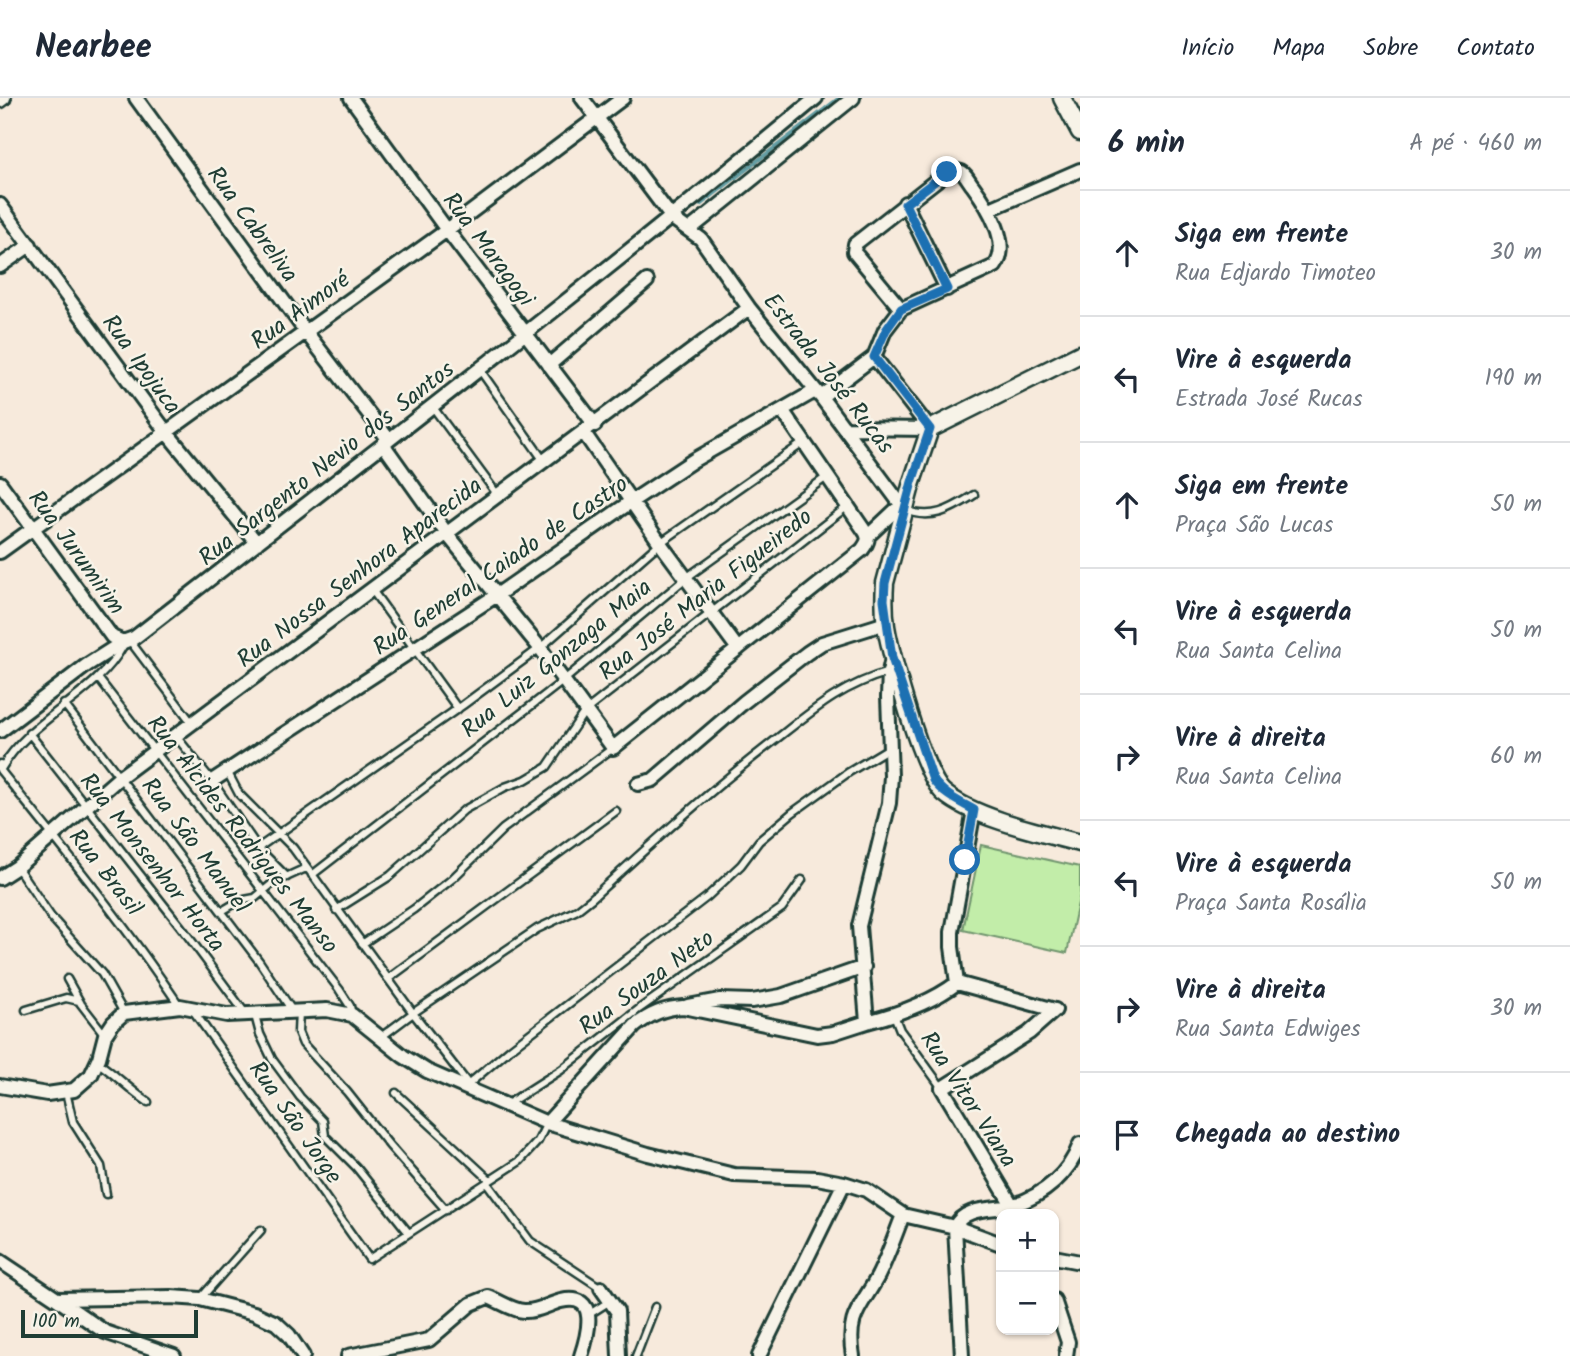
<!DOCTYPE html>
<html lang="pt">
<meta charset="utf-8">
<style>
body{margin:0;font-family:Kalam,sans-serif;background:#f2f2f3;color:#1f2937}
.controls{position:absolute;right:21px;bottom:21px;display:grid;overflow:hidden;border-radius:14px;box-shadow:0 2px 5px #0004}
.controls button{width:63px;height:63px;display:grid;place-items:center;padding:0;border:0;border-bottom:2px solid #e0e1e3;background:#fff;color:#1f2937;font:35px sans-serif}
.scale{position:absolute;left:21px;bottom:18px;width:177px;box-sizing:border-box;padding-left:7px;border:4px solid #1f3d34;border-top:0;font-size:19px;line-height:24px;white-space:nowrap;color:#1f3d34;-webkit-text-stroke:5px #f7f3e8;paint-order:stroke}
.stop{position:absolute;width:21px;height:21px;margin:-16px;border:5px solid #1f6fb2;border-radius:50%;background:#fff}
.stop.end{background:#1f6fb2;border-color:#fff;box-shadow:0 2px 7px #0008}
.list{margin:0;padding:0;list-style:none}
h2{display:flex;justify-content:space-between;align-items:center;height:91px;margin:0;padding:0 28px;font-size:30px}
h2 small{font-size:23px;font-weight:400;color:#747a83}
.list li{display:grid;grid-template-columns:46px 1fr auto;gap:21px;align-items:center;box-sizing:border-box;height:126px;padding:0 28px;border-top:2px solid #e0e1e3}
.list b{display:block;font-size:26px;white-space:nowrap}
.list p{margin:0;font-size:23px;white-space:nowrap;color:#747a83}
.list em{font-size:23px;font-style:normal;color:#747a83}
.icon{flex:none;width:38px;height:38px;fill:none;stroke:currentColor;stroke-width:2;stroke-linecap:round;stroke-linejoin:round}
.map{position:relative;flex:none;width:1080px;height:1258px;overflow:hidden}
header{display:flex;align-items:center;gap:42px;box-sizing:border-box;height:98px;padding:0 35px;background:#fff;border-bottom:2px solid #e0e1e3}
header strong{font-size:33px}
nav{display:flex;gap:38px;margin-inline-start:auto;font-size:24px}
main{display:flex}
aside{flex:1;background:#fff}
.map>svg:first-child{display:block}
</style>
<header>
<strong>Nearbee</strong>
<nav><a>Início</a><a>Mapa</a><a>Sobre</a><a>Contato</a></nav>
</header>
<main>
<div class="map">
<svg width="1080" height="1258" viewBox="0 0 1080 1258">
<rect width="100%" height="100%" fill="#f7eadc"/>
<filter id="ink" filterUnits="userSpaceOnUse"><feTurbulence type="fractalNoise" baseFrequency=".0143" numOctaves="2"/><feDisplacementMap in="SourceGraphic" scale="14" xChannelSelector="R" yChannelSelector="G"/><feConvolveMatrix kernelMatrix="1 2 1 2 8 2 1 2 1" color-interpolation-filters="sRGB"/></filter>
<g filter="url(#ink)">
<!-- green -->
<path fill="#c2eda9" stroke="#70956e" stroke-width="2" d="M981,747L1080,769V796L1067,855L963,832Z"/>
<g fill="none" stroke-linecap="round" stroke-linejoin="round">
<!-- stream -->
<path stroke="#639ea4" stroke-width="3.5" d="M700,107L839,0"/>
<defs>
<path id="service" d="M480,272L544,363
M432,308L497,396
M905,412C933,423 951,411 974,397
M372,492L458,611
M130,543L192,625
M98,580L339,891L350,908L352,917
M64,606L259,863L293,914
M29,635L185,834L245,915
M175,637L212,683L258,750L287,779
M0,666V672C62,749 124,825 179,907
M1,671C31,619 96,598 123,548
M227,673L239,696L293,750L413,915L469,987
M258,750L463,607L540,550L660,445L803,345
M17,769L51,819L102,876L124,915
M312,777L563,583L686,480L828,378
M336,812L390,778L464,712L505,689L525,682L547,669L585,613L848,408
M222,813L239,803L255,800L273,785L306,770
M362,846L414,811L452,781L503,731L613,650
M67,881L81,906L105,937
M388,881L616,713
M192,911L369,1161L520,1063L538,1043L547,1025
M26,912L66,900L79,903
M299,913L298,934L303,946L347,994L389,1047L446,1112
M255,917L260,936L272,961L300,999L323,1023L325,1038L356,1069L408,1134
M894,917L900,932L942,990
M381,939L413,915L537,831L577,812L591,801C649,748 708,694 770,646C810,615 839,588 889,574
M97,964C115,976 130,992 148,1004
M470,985L510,951L707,799L741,767L759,743L792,715L849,674L889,650
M66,994L73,1024L101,1068L106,1096
M396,995L490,1082
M506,1007L561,972L639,911L782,810L802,782
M487,1085L530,1143L601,1190
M200,1201L261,1132
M588,1217L610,1203
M636,1258L655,1209"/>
<path id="minor" d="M136,0L306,234L389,342
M351,0L447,132L595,327
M582,0L672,120L701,141L749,210L821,299L905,412
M0,3L4,0
M905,105L947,191
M0,107L167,335L257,445
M990,111L1080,72
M689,132L853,0
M0,168L30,147
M874,259L930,331
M549,267L647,183
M821,299L874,259L885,232L901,211L995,168C1012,146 987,107 973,88C970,85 967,78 963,75C959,72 952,73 947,74L855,146L854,154L901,211
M844,330L930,331
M584,335L660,445L738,551
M383,346L447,436L540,550L613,650L862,452C868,444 870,440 864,432L782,312
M0,385L112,539L123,544
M868,438L901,407
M0,454L447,132L623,0
M0,633L87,567L123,544L134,540C363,362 593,186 816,0
M212,683L497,497L632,403L694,362L815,293
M638,686L653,682L744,604L807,555L822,545L886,525
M0,780L17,769L120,679L749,210
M957,885L1055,912
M688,908L720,902L752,903L781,898L864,869
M867,924C898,916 931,905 957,885L952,849V834L974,712
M0,988L47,996L74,992L91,977L99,960L105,937L113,925L124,915L180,908L227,917L327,912L352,917L403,958L427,973L547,1025L648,1056L734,1077L817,1080L844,1085L866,1092L903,1117L955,1129L1001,1146
M547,1025L635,928C650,916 664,910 683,909L817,937L833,935L867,924L859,828L889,705L891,678L888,599L889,574L892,560
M1012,1107L942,990L1029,935L1055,912
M955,1129C964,1107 996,1113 1014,1107C1044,1097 1069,1076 1080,1046
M955,1129L962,1258
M1054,1159L1080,1164
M0,1163L57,1201L171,1199L200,1201L254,1215L276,1225L289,1237L303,1258
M601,1190L617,1213L619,1258
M57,1201L105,1234L174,1258
M1054,1202L1068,1244L1066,1258
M348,1258L429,1242L471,1206L488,1199C500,1203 511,1212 524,1213C537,1214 549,1206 561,1203C600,1194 588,1237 581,1258
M759,1258L844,1085
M853,1258C846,1217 861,1210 878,1178C888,1158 895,1137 903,1117"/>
<path id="tertiary" d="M1062,0L1080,34
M1080,256L930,331L912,384L885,485C884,500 884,514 886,528C891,559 923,678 944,695C974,720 1042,735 1080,745"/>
</defs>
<!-- service casing -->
<use href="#service" stroke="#1f3d34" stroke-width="11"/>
<!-- minor casing -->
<use href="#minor" stroke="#1f3d34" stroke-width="18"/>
<!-- tertiary casing -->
<use href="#tertiary" stroke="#1f3d34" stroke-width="21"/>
<!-- service -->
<use href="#service" stroke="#f7f3e8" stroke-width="6"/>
<!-- minor -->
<use href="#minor" stroke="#f7f3e8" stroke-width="12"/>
<!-- tertiary -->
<use href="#tertiary" stroke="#f7f3e8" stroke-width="16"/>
</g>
</g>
<g fill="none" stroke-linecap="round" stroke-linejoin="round" filter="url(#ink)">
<!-- route -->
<path stroke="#1f6fb2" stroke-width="9" d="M947,74L905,106L947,191L901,211L886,232L874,259L930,331L912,384L885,485L884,502L892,560L933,682C944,697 958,703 974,712L965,762"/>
</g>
<g text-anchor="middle" stroke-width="5" stroke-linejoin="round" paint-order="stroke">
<!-- street labels -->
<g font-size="24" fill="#1f3d34" stroke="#f7f3e8">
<text transform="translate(253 126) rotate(54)" y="8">Rua Cabreliva</text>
<text transform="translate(489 151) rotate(53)" y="8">Rua Maragogi</text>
<text transform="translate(300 212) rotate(-36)" y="8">Rua Aimoré</text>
<text transform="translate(142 266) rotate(54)" y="8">Rua Ipojuca</text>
<text transform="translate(829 275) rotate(52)" y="8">Estrada José Rucas</text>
<text transform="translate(326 365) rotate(-38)" y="8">Rua Sargento Nevio dos Santos</text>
<text transform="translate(77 454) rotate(54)" y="8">Rua Jurumirim</text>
<text transform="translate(500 467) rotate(-34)" y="8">Rua General Caiado de Castro</text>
<text transform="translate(359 474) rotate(-37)" y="8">Rua Nossa Senhora Aparecida</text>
<text transform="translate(705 496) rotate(-38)" y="8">Rua José Maria Figueiredo</text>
<text transform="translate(556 560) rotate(-39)" y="8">Rua Luiz Gonzaga Maia</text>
<text transform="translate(243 736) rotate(52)" y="8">Rua Alcides Rodrigues Manso</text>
<text transform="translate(196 747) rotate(53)" y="8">Rua São Manuel</text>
<text transform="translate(153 764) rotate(52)" y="8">Rua Monsenhor Horta</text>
<text transform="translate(106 774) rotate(52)" y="8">Rua Brasil</text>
<text transform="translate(646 884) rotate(-36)" y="8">Rua Souza Neto</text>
<text transform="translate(969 1001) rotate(57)" y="8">Rua Vitor Viana</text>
<text transform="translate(296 1024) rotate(55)" y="8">Rua São Jorge</text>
</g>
</g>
</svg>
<div class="controls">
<button>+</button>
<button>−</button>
</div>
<div class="scale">100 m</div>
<div class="stop" style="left:965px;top:762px"></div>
<div class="stop end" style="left:947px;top:74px"></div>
</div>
<aside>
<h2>6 min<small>A pé · 460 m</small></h2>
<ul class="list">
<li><svg class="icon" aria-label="ahead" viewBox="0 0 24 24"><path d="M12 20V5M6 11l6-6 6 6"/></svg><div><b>Siga em frente</b><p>Rua Edjardo Timoteo</p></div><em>30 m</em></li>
<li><svg class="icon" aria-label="left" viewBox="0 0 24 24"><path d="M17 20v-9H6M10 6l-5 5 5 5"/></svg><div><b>Vire à esquerda</b><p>Estrada José Rucas</p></div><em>190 m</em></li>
<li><svg class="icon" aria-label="ahead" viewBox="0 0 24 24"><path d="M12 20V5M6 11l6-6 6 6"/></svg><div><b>Siga em frente</b><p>Praça São Lucas</p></div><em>50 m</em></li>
<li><svg class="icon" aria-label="left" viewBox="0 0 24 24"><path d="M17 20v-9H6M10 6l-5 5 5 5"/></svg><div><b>Vire à esquerda</b><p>Rua Santa Celina</p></div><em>50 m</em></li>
<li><svg class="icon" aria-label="right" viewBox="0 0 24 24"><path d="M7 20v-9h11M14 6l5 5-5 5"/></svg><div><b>Vire à direita</b><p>Rua Santa Celina</p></div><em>60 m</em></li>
<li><svg class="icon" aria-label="left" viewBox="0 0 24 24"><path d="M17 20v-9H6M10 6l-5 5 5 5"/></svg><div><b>Vire à esquerda</b><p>Praça Santa Rosália</p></div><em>50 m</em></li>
<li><svg class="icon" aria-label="right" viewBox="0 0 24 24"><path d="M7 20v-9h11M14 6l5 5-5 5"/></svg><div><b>Vire à direita</b><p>Rua Santa Edwiges</p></div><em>30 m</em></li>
<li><svg class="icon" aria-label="arrive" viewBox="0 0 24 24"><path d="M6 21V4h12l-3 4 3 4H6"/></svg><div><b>Chegada ao destino</b></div></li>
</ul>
</aside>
</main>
